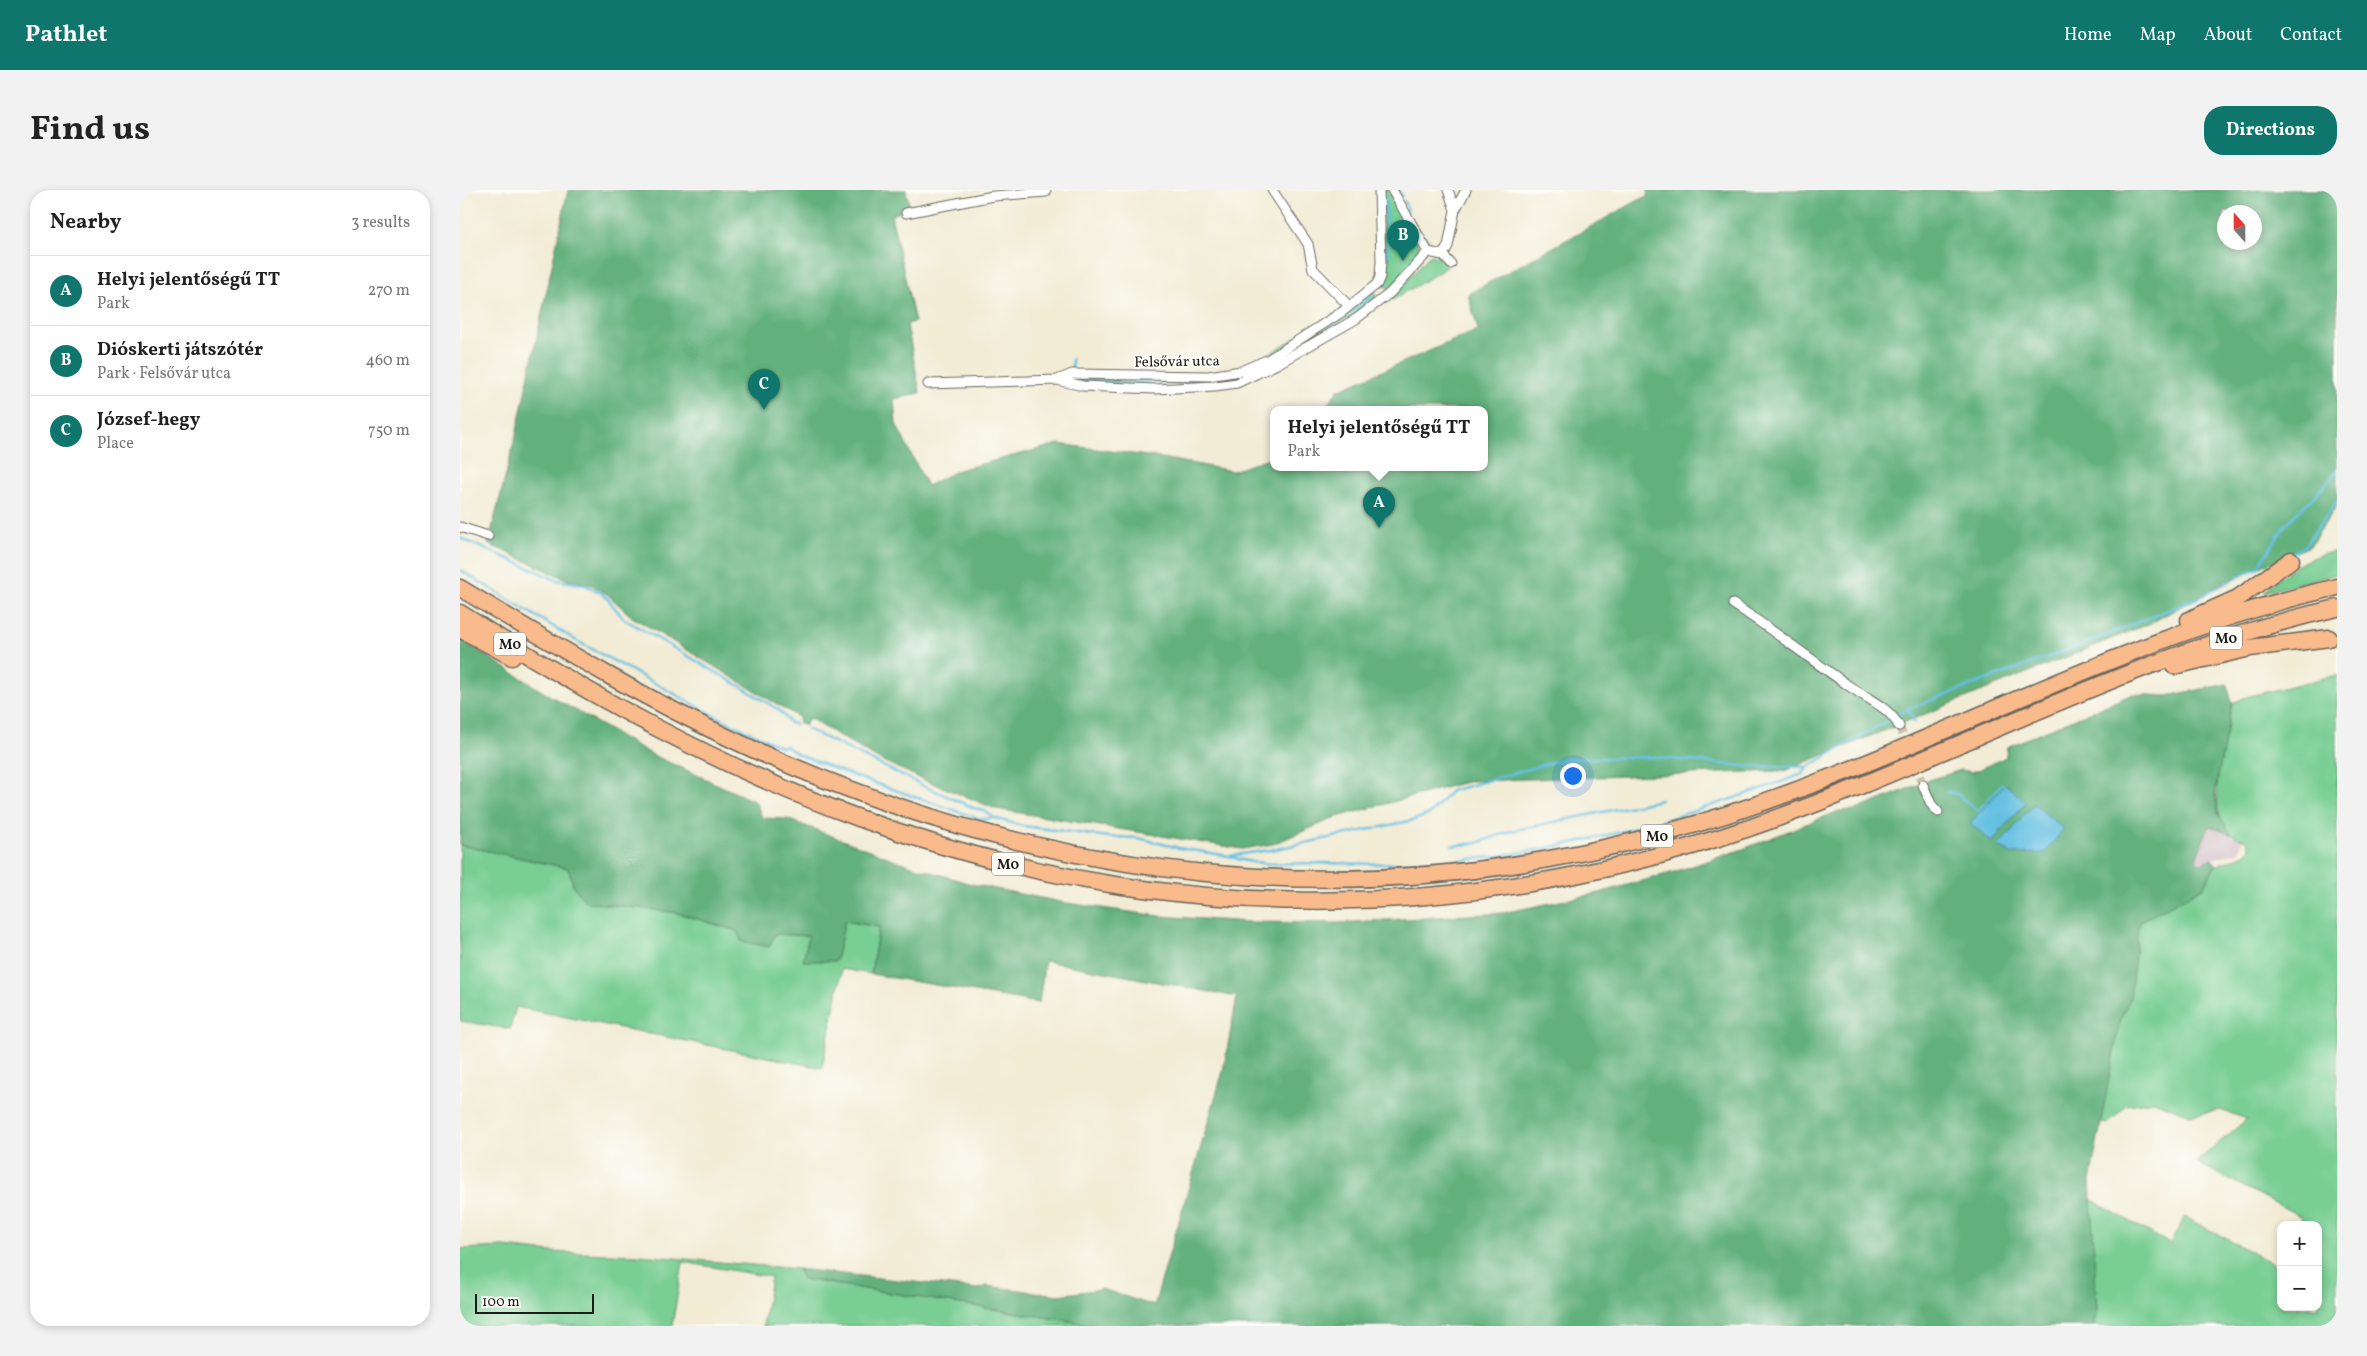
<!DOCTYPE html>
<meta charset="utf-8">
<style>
body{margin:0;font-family:Vollkorn,serif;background:#f2f2f2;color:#222}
.controls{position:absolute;right:15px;bottom:15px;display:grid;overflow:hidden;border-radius:10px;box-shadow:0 2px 8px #0003}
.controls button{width:45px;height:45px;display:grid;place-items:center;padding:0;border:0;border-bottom:1px solid #e0e0e0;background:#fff;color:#222;font:25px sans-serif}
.compass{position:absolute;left:1757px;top:15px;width:45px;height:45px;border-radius:50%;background:#fff;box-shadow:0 2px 8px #0003;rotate:339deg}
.scale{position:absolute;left:15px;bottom:12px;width:119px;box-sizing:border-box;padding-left:5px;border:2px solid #1c1c1c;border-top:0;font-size:14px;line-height:18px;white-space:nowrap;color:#1c1c1c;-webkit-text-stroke:4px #fdfcf7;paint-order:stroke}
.you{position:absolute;left:1112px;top:585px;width:18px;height:18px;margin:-12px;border:4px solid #fff;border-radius:50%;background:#1a73e8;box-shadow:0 0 0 8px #1a73e833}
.badge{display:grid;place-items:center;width:32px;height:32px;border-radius:50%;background:#0f766e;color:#fff;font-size:16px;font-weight:700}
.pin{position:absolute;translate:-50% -41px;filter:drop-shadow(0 1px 2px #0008)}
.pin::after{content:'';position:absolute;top:26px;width:18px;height:15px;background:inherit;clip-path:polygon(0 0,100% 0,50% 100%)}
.popup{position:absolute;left:810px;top:216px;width:218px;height:65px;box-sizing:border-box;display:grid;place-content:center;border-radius:10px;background:#fff;filter:drop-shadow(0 1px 4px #0005);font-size:16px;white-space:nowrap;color:#767676}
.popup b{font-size:19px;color:#222}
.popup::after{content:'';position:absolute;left:50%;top:100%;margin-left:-10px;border:10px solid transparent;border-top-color:#fff}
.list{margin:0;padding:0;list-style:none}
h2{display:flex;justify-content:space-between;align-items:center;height:65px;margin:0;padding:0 20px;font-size:21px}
h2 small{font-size:16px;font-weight:400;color:#767676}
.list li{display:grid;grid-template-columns:32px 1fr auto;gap:15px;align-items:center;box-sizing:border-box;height:70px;padding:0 20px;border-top:1px solid #e0e0e0}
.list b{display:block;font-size:19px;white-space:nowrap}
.list p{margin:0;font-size:16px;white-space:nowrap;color:#767676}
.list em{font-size:16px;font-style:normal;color:#767676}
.map{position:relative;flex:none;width:1877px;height:1136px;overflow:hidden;border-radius:20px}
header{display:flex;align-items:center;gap:30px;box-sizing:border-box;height:70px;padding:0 25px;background:#0f766e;color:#fff}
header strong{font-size:24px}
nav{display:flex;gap:28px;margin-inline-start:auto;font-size:18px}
.intro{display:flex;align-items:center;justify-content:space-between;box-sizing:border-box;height:120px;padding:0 30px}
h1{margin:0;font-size:35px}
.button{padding:12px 22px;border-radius:20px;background:#0f766e;color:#fff;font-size:18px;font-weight:700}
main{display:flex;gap:30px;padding:0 30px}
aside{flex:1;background:#fff;border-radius:20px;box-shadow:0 2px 8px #0003}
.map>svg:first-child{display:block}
</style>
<header>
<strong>Pathlet</strong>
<nav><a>Home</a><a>Map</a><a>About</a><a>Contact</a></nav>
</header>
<div class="intro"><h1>Find us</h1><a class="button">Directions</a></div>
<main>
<aside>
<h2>Nearby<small>3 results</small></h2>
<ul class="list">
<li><span class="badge">A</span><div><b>Helyi jelentőségű TT</b><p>Park</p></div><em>270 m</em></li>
<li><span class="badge">B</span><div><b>Dióskerti játszótér</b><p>Park · Felsővár utca</p></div><em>460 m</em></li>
<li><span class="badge">C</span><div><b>József-hegy</b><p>Place</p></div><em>750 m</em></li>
</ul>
</aside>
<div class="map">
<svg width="1877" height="1136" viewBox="0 0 1877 1136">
<rect width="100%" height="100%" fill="#fdfcf7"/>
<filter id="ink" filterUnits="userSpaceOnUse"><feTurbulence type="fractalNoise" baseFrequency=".02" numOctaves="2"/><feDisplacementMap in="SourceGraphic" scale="10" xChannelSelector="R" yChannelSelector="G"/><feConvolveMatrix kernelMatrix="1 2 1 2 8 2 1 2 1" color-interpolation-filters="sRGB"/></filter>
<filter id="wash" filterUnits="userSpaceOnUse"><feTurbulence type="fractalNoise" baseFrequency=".0096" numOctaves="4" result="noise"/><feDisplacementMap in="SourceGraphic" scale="20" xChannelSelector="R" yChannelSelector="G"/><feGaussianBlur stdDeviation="1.12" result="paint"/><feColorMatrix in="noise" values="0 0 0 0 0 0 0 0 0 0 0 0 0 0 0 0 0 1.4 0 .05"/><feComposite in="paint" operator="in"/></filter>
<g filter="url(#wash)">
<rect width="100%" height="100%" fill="#f2ecd5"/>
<!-- industrial -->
<path fill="#d2bdc8" d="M1750,636L1783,651L1779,662L1740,672L1736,669Z"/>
<!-- green -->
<path fill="#78ce93" stroke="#4a7558" d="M922,0H929L962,61L929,99L924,96Z
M972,65L982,69L987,77L933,110L931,107L968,67Z
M912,100L916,102L915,110L894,125L790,186L766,193L698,195L697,193L698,189L779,183Z
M611,186L690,189L691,191L687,196L611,191Z
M1877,361V384L1804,402C1825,381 1847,366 1877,361Z
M1877,485V1136H1634L1637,1120L1630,1009L1710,1054L1725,1027L1818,1076L1821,1071V1117H1858V1035H1839L1842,1027L1736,972L1787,929L1760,920L1730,925L1694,911L1667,915L1648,934L1641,933L1639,944L1051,742L1395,627L1536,573L1546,567L1547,557L1673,504L1681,731L1743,698L1755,676L1785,664L1790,658L1787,650C1783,649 1776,648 1773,645C1741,622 1766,546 1772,513L1789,506Z
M0,655L108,678L114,697L145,715L177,716L218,723L277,741L349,746L343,771L385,731L419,737L411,784L382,779L362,878L56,817L50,839L0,831Z
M44,1057L91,1062L179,1065L338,1079L342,1089L641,1136H303L311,1087L223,1072L212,1136H0V1059Z"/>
<!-- forest -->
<path fill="#62b17d" stroke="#3f664c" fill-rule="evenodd" d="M108,0H446L450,19L431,25L455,132L447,134L460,203L434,209L436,234L467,296L498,280L599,254L702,268L773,281L814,266V277H1024V219H864L878,200L1018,140L1008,104L1188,5L1187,0H1877V315L1850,356L1764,392L1691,433L1324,581L1010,591L877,627L813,654L782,659L536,619L462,589L418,569L349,528L345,536L338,533L340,528L172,427L147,404L132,395L108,390L28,354L56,245ZM1764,22H1794V52H1764Z
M0,449L85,503L193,565L296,612L302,628L327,629L449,675L511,694L606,713L699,726L789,732L876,733L1043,723L1139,703L1214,682L1283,659L1379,621L1396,620L1472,589L1501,580L1513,582L1546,567L1547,557L1673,504L1707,506L1767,494L1772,513L1755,603L1759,626L1772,645L1749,636L1736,669L1739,673L1752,669L1755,676L1743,698L1681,731L1678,738L1670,809L1660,829L1630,991L1637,1120L1634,1136H641L342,1089L338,1079L518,1099L527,1096L599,1105L642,1099L694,1116L763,881L777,807L585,771L579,813L411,784L419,737L385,731L376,771H343L349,746L315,744L309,757L281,751L277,741L218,723L125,712L114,697L108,678L0,655Z"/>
<!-- water -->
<path fill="#64bfe2" stroke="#406e7f" d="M1545,594L1566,612L1532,652L1510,633Z
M1574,614L1604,639L1585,663L1552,664L1538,656Z"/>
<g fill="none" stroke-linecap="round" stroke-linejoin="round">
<!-- stream -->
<path stroke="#64bfe2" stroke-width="2.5" d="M939,0L942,6
M925,7L928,52L926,95
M944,11L948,20
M964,46L972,56
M821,167L885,127L913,105
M612,181V169
M612,186L614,190L625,191L749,192L785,185
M0,348L97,390L125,395L140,402L148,409L164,429L285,499L319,520L330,533L335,534
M1831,364L1844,356L1877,312
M0,380L117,451L261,529L322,557L326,556L337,564L394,586L520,629H528L532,627
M1448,519L1626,453L1736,409L1798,377L1826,334L1866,294L1877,280
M1435,526L1448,519L1455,533
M347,539L466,597L514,618L525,621L534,628L563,636L649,647L678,648L719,658L769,666L816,659L954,630L970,624L991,601L1104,569L1189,567L1284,576L1348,577
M1488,602L1497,604L1518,621L1542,594L1544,596
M992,656L1017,653L1051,641L1201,610
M770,666C794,677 836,673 863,673C902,674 942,675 981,672C1105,663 1226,627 1343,584L1348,577L1430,529"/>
</g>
</g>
<g filter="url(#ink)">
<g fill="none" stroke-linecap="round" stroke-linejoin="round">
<!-- street-tunnel -->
<path stroke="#c7c2b0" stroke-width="9" stroke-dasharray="9 4.5" stroke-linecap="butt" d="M1439,536L1463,595"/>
<defs>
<path id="street" d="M812,0L848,54L853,79L889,116
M932,0L968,62
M988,0L995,20
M446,23L533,6L586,2L585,0
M968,62L983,65L991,74
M983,65L988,56L995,20L1006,0
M597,190L612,184L748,186L781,181L809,169L882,122L917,94L920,87L921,71L919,0
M468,194L597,190L623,196L695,199L755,196L777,193L817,174L896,129L930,103L968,62
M0,337L28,346
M1273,414C1313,440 1350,469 1389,496C1407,509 1428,516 1439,536
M1463,595L1471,614L1478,622"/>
<path id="highway" d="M0,398C99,458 200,518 306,565C630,708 963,731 1298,614C1493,547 1674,443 1877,397
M0,423C126,503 258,577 399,628C689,735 996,738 1289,638C1487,570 1671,464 1877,418
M1729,430L1778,408L1831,370
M0,439L52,467
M1714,476L1790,458L1869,448"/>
</defs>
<!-- street casing -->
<use href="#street" stroke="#67655d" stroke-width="11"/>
<!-- highway casing -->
<use href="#highway" stroke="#67655d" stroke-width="19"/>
<!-- street -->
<use href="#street" stroke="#fff" stroke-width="9"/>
<!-- highway -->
<use href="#highway" stroke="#fabb8c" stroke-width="16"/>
</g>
</g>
<g text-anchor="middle" stroke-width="4" stroke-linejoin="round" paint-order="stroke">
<!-- shield labels -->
<g fill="#fdfcf7" stroke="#605f5e" stroke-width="1">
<rect x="1750" y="436.5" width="32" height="23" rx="4"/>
<rect x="34" y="442.5" width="32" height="23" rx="4"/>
<rect x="1181" y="634.5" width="32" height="23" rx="4"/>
<rect x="532" y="662.5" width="32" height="23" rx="4"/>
</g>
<g font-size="14" font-weight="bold" fill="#1c1c1c">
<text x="1766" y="453">M0</text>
<text x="50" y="459">M0</text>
<text x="1197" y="651">M0</text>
<text x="548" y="679">M0</text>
</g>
<!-- street labels -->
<g font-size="15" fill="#1c1c1c" stroke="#fdfcf7">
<text transform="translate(717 171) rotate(-1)" y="5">Felsővár utca</text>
</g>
</g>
</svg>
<div class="controls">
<button>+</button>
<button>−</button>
</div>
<svg class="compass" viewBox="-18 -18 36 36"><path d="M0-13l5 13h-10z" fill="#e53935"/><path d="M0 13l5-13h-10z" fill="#767676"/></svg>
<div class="scale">100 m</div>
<div class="you"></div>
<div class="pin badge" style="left:919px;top:338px">A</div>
<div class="popup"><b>Helyi jelentőségű TT</b>Park</div>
<div class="pin badge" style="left:943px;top:71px">B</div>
<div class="pin badge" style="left:304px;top:220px">C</div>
</div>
</main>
